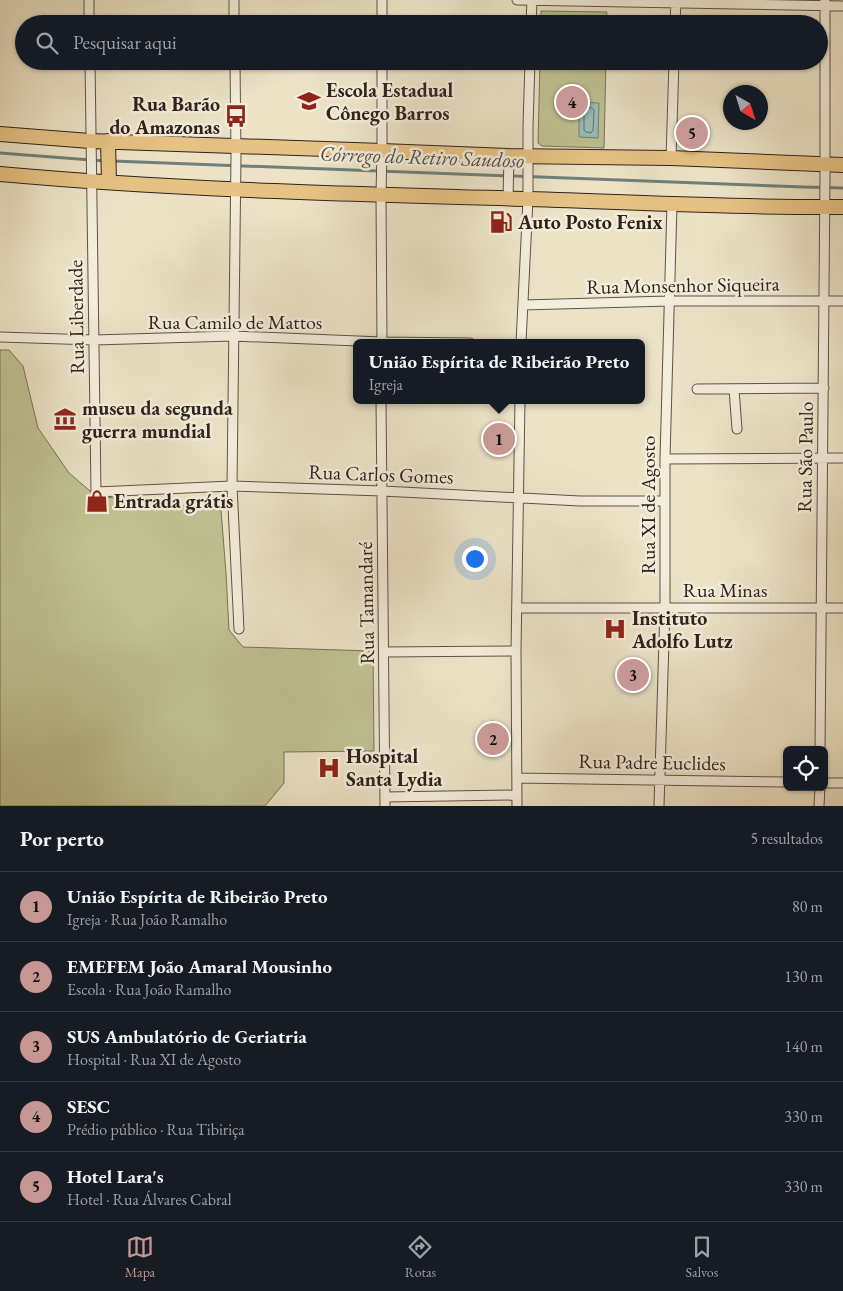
<!DOCTYPE html>
<html lang="pt">
<meta charset="utf-8">
<style>
body{margin:0;font-family:"EB Garamond",serif;background:#242831;color:#f1f3f6}
.controls{position:absolute;right:15px;bottom:15px;display:grid;overflow:hidden;border-radius:8px;box-shadow:0 1px 4px #0004}
.controls button{width:45px;height:45px;display:grid;place-items:center;padding:0;border:0;border-bottom:1px solid #363941;background:#171b24;color:#f1f3f6;font:25px sans-serif}
.compass{position:absolute;left:723px;top:85px;width:45px;height:45px;border-radius:50%;background:#171b24;box-shadow:0 1px 4px #0004;rotate:141deg}
.you{position:absolute;left:474px;top:558px;width:18px;height:18px;margin:-12px;border:4px solid #fff;border-radius:50%;background:#1a73e8;box-shadow:0 0 0 8px #1a73e833}
.badge{display:grid;place-items:center;width:32px;height:32px;border-radius:50%;background:#c59692;color:#111;font-size:16px;font-weight:700}
.pin{position:absolute;translate:-50% -50%;border:2px solid #fff;box-shadow:0 1px 5px #0006}
.popup{position:absolute;left:353px;top:339px;width:292px;height:65px;box-sizing:border-box;display:grid;place-content:center;border-radius:8px;background:#171b24;filter:drop-shadow(0 1px 4px #0005);font-size:16px;white-space:nowrap;color:#9ea1a6}
.popup b{font-size:19px;color:#f1f3f6}
.popup::after{content:'';position:absolute;left:50%;top:100%;margin-left:-10px;border:10px solid transparent;border-top-color:#171b24}
.list{margin:0;padding:0;list-style:none}
h2{display:flex;justify-content:space-between;align-items:center;height:65px;margin:0;padding:0 20px;font-size:21px}
h2 small{font-size:16px;font-weight:400;color:#9ea1a6}
.list li{display:grid;grid-template-columns:32px 1fr auto;gap:15px;align-items:center;box-sizing:border-box;height:70px;padding:0 20px;border-top:1px solid #363941}
.list b{display:block;font-size:19px;white-space:nowrap}
.list p{margin:0;font-size:16px;white-space:nowrap;color:#9ea1a6}
.list em{font-size:16px;font-style:normal;color:#9ea1a6}
.icon{flex:none;width:28px;height:28px;fill:none;stroke:currentColor;stroke-width:2;stroke-linecap:round;stroke-linejoin:round}
.map{position:relative;flex:none;width:843px;height:806px;overflow:hidden}
.search{position:absolute;background:#171b24;box-shadow:0 1px 4px #0004;left:15px;right:15px;top:15px;height:55px;display:flex;align-items:center;gap:12px;box-sizing:border-box;padding:0 18px;border-radius:28px;color:#9ea1a6;font-size:19px}
.sheet{height:415px;background:#171b24}
nav{display:flex;justify-content:space-around;align-items:center;box-sizing:border-box;height:70px;border-top:1px solid #363941;background:#171b24;font-size:14px;color:#9ea1a6}
nav a{display:grid;justify-items:center;gap:2px}
nav .on{color:#c59692}
.map>svg:first-child{display:block}
</style>
<div class="map">
<svg width="843" height="806" viewBox="0 0 843 806">
<rect width="100%" height="100%" fill="#ece3c7"/>
<filter id="stains"><feTurbulence type="fractalNoise" baseFrequency=".004" numOctaves="4"/><feColorMatrix values="0 0 0 0 .2 0 0 0 0 .09 0 0 0 0 .02 0 0 0 .5 -.17"/></filter>
<radialGradient id="worn" r=".72"><stop offset=".6" stop-color="#630" stop-opacity="0"/><stop offset="1" stop-color="#630" stop-opacity=".3"/></radialGradient>
<!-- green -->
<path fill="#bfc191" stroke="#767256" d="M541,11L607,12L606,24H541Z
M540,61H606L604,148L542,146L538,143Z
M0,350H9L23,366L38,428L69,473L96,496L221,510L226,573L229,630L243,647L373,651L374,751L284,752V783L265,806H0Z"/>
<!-- water -->
<path fill="#99beb9" stroke="#6e807a" d="M579,102L599,103L598,138L579,137Z"/>
<g fill="none" stroke-linecap="round" stroke-linejoin="round">
<!-- shore -->
<path stroke="#64706a" stroke-width="1" d="M586,107L592,108L594,110L593,130L591,133L586,132L584,130V110Z"/>
<!-- stream -->
<path stroke="#6e807a" stroke-width="3" d="M0,153L104,161
M113,161L804,187L843,188"/>
<defs>
<path id="street" d="M89,0V24
M234,0V24
M382,0V24
M517,0L843,6
M531,24L532,0
M675,24L676,0
M90,61L96,492L232,486L382,491L580,501H664
M235,61L236,156L232,486L239,629
M382,61V151L381,195L382,343
M671,158L674,61
M508,199L509,156
M523,305L669,301H843
M0,337L94,340L233,336L382,342L470,343
M521,343L528,199V126L530,61
M697,389L824,388
M734,389L737,429
M381,400L385,806
M665,459L843,458
M517,608H843
M384,652L516,651
M820,750L825,176V0
M518,778L787,782
M824,783H843
M385,797L517,795
M517,806L516,651L520,400
M659,806L665,607V459L672,204
M819,806L820,787"/>
<path id="primary" d="M0,134L90,141L382,151L509,156L671,158L843,165
M108,141L109,182
M0,174C176,190 353,194 529,199C634,202 738,208 843,207"/>
</defs>
<!-- street casing -->
<use href="#street" stroke="#5e5247" stroke-width="11"/>
<!-- primary casing -->
<use href="#primary" stroke="#2e221c" stroke-width="16"/>
<!-- street -->
<use href="#street" stroke="#f3eddb" stroke-width="9"/>
<!-- primary -->
<use href="#primary" stroke="#e6c284" stroke-width="14"/>
</g>
<!-- icons -->
<defs>
<symbol id="school-bare" viewBox="-9 -9 18 18"><path d="M0-5L7-2L0 1L-7-2ZM-4 1L0 2.5L4 1V4Q0 6-4 4Z" fill="#8f2418" stroke="#f3eddb" stroke-width="2.5" paint-order="stroke"/></symbol>
<symbol id="bus-bare" viewBox="-9 -9 18 18"><path d="M-5-6H5V4H4V6H2V4H-2V6H-4V4H-5ZM-3.5-4V0h7V-4ZM-3.5 1.2v1.5H-2V1.2ZM2 1.2v1.5H3.5V1.2Z" fill="#8f2418" stroke="#f3eddb" stroke-width="2.5" paint-order="stroke"/></symbol>
<symbol id="fuel-bare" viewBox="-9 -9 18 18"><path d="M-5.5-6h7V0h2V4h1.3V-2.5L3-4.5l.8-.8L6-3V5H2.5V1h-1V6h-7ZM-4.2-4.7v3.2H.2V-4.7Z" fill="#8f2418" stroke="#f3eddb" stroke-width="2.5" paint-order="stroke"/></symbol>
<symbol id="museum-bare" viewBox="-9 -9 18 18"><path d="M0-6L6-3V-2H-6V-3ZM-5-1h2V3h-2ZM-1-1h2V3h-2ZM3-1h2V3H3ZM-6 4H6V6H-6Z" fill="#8f2418" stroke="#f3eddb" stroke-width="2.5" paint-order="stroke"/></symbol>
<symbol id="shop-bare" viewBox="-9 -9 18 18"><path d="M-5-2.5h2.3a2.7 3.5 0 0 1 5.4 0H5L5.5 6h-11ZM-1.5-2.5h3a1.5 2.3 0 0 0-3 0Z" fill="#8f2418" stroke="#f3eddb" stroke-width="2.5" paint-order="stroke"/></symbol>
<symbol id="hospital-bare" viewBox="-9 -9 18 18"><path d="M-5-5h3v3.5h4V-5h3V5h-3V1.5h-4V5h-3Z" fill="#8f2418" stroke="#f3eddb" stroke-width="2.5" paint-order="stroke"/></symbol>
</defs>
<g fill-rule="evenodd">
<use href="#school-bare" x="293" y="85" width="32" height="32"/>
<use href="#bus-bare" x="220" y="100" width="32" height="32"/>
<use href="#fuel-bare" x="485" y="206" width="32" height="32"/>
<use href="#museum-bare" x="49" y="403" width="32" height="32"/>
<use href="#shop-bare" x="81" y="485" width="32" height="32"/>
<use href="#hospital-bare" x="599" y="613" width="32" height="32"/>
<use href="#hospital-bare" x="313" y="752" width="32" height="32"/>
</g>
<g text-anchor="middle" stroke-width="5" stroke-linejoin="round" paint-order="stroke">
<!-- poi labels -->
<g font-size="20" font-weight="bold" fill="#2e221c" stroke="#f3eddb" text-anchor="start">
<text x="326" y="97">Escola Estadual<tspan x="326" dy="23">Cônego Barros</tspan></text>
<text x="220" y="111" text-anchor="end">Rua Barão<tspan x="220" dy="23">do Amazonas</tspan></text>
<text x="518" y="229">Auto Posto Fenix</text>
<text x="82" y="415">museu da segunda<tspan x="82" dy="23">guerra mundial</tspan></text>
<text x="114" y="508">Entrada grátis</text>
<text x="632" y="625">Instituto<tspan x="632" dy="23">Adolfo Lutz</tspan></text>
<text x="346" y="763">Hospital<tspan x="346" dy="23">Santa Lydia</tspan></text>
</g>
<!-- street labels -->
<g font-size="20" fill="#2e221c" stroke="#f3eddb">
<text transform="translate(683 285) rotate(-1)" y="7">Rua Monsenhor Siqueira</text>
<text transform="translate(76 317) rotate(-91)" y="7">Rua Liberdade</text>
<text x="235" y="329">Rua Camilo de Mattos</text>
<text transform="translate(805 457) rotate(-89)" y="7">Rua São Paulo</text>
<text transform="translate(381 474) rotate(2)" y="7">Rua Carlos Gomes</text>
<text transform="translate(648 505) rotate(-90)" y="7">Rua XI de Agosto</text>
<text x="725" y="597">Rua Minas</text>
<text transform="translate(366 603) rotate(-91)" y="7">Rua Tamandaré</text>
<text transform="translate(652 762) rotate(1)" y="7">Rua Padre Euclides</text>
</g>
<!-- water labels -->
<g font-size="21" font-style="italic" fill="#4e514b" stroke="#f3eddb">
<text transform="translate(422 157) rotate(2)" y="7">Córrego do Retiro Saudoso</text>
</g>
</g>
<rect width="100%" height="100%" filter="url(#stains)"/>
<rect width="100%" height="100%" fill="url(#worn)"/>
</svg>
<div class="controls">
<button><svg class="icon" aria-label="locate" viewBox="0 0 24 24"><circle cx="12" cy="12" r="6"/><path d="M12 2v4M12 18v4M2 12h4M18 12h4"/></svg></button>
</div>
<svg class="compass" viewBox="-18 -18 36 36"><path d="M0-13l5 13h-10z" fill="#e53935"/><path d="M0 13l5-13h-10z" fill="#9ea1a6"/></svg>
<div class="you"></div>
<div class="pin badge" style="left:499px;top:439px">1</div>
<div class="popup"><b>União Espírita de Ribeirão Preto</b>Igreja</div>
<div class="pin badge" style="left:493px;top:739px">2</div>
<div class="pin badge" style="left:633px;top:675px">3</div>
<div class="pin badge" style="left:572px;top:102px">4</div>
<div class="pin badge" style="left:692px;top:133px">5</div>
<div class="search"><svg class="icon" aria-label="search" viewBox="0 0 24 24"><circle cx="10" cy="10" r="6"/><path d="M15 15l6 6"/></svg>Pesquisar aqui</div>
</div>
<section class="sheet">
<h2>Por perto<small>5 resultados</small></h2>
<ul class="list">
<li><span class="badge">1</span><div><b>União Espírita de Ribeirão Preto</b><p>Igreja · Rua João Ramalho</p></div><em>80 m</em></li>
<li><span class="badge">2</span><div><b>EMEFEM João Amaral Mousinho</b><p>Escola · Rua João Ramalho</p></div><em>130 m</em></li>
<li><span class="badge">3</span><div><b>SUS Ambulatório de Geriatria</b><p>Hospital · Rua XI de Agosto</p></div><em>140 m</em></li>
<li><span class="badge">4</span><div><b>SESC</b><p>Prédio público · Rua Tibiriça</p></div><em>330 m</em></li>
<li><span class="badge">5</span><div><b>Hotel Lara's</b><p>Hotel · Rua Álvares Cabral</p></div><em>330 m</em></li>
</ul>
</section>
<nav>
<a class="on"><svg class="icon" aria-label="map" viewBox="0 0 24 24"><path d="M3 6l6-2 6 2 6-2v14l-6 2-6-2-6 2zM9 4v14M15 6v14"/></svg>Mapa</a>
<a><svg class="icon" aria-label="directions" viewBox="0 0 24 24"><path d="M12 3l9 9-9 9-9-9zM9 14v-3h6M13 9l2 2-2 2"/></svg>Rotas</a>
<a><svg class="icon" aria-label="saved" viewBox="0 0 24 24"><path d="M7 4h10v16l-5-4-5 4z"/></svg>Salvos</a>
</nav>
